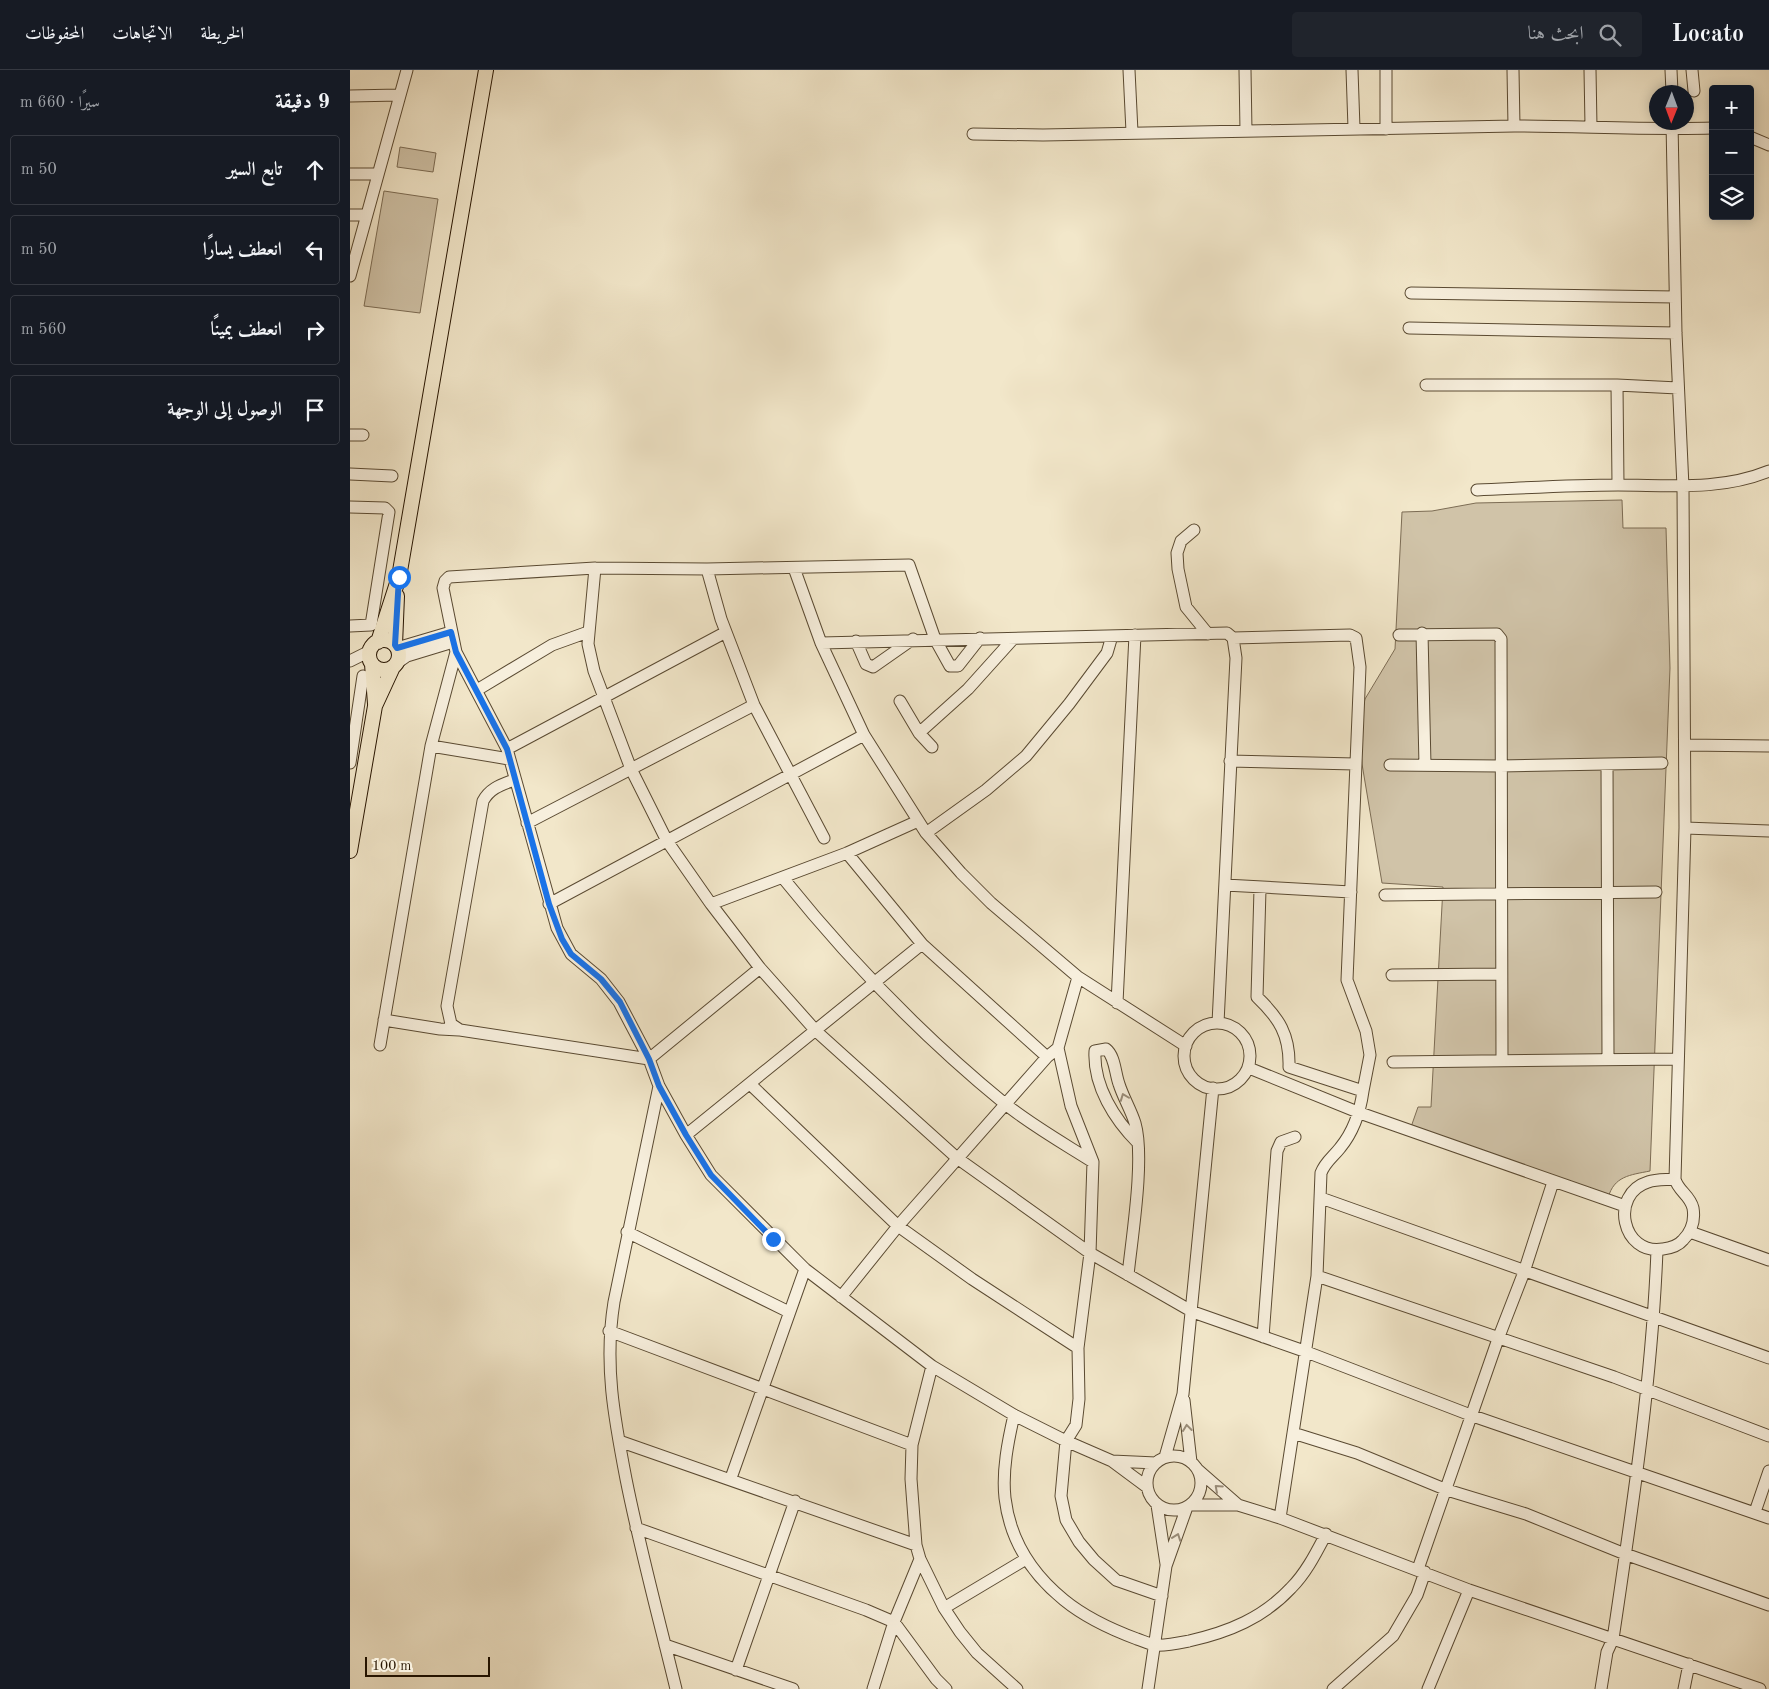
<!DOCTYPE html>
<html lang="ar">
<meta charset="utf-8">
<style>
body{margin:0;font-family:"Old Standard TT",Amiri,serif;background:#20242c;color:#f1f3f6;direction:rtl}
.controls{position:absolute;right:15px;top:15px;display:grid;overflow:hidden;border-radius:5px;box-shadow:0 2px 12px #0003}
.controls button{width:45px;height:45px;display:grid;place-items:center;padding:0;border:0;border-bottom:1px solid #363941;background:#171b24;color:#f1f3f6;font:25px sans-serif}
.compass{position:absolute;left:1299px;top:15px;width:45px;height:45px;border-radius:50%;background:#171b24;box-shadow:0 2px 12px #0003;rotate:181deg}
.scale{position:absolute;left:15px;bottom:12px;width:125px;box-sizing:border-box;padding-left:5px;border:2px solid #281500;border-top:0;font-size:14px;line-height:18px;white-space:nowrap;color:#281500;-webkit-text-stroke:4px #f7efdd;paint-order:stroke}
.stop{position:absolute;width:15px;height:15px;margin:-11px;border:4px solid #1a73e8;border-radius:50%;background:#fff}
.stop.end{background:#1a73e8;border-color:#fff;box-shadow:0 1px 5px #0008}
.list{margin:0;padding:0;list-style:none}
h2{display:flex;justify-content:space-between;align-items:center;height:65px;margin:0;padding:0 20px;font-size:21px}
h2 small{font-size:16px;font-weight:400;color:#9ea1a6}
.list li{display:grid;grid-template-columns:32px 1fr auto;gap:15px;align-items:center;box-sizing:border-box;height:70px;margin:0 10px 10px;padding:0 10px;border:1px solid #363941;border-radius:5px}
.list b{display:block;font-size:19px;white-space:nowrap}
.list em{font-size:16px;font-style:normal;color:#9ea1a6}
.icon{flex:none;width:28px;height:28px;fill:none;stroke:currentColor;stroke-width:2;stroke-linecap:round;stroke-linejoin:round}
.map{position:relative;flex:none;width:1419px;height:1619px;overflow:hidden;direction:ltr}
header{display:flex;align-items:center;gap:30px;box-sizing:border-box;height:70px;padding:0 25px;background:#171b24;border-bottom:1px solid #363941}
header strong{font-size:24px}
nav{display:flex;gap:28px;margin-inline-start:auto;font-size:18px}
.search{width:350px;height:45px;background:#20242c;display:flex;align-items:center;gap:12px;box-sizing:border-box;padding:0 18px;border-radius:5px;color:#9ea1a6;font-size:19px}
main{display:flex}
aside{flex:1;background:#171b24}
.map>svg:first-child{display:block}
</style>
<header>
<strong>Locato</strong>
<div class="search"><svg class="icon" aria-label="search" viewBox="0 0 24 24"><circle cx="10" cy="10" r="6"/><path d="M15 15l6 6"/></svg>ابحث هنا</div>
<nav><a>الخريطة</a><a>الاتجاهات</a><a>المحفوظات</a></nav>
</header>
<main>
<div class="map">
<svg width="1419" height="1619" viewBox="0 0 1419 1619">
<rect width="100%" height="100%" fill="#f2e7ca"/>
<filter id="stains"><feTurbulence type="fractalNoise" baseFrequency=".004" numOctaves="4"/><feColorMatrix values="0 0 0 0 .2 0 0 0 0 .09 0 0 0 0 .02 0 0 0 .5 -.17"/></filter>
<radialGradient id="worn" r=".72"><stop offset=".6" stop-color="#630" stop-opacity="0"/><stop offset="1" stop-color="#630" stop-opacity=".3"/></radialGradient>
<!-- green -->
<path fill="#d0c3a8" stroke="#7c6c54" d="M50,77L86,83L83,102L47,97Z
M34,121L88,129L70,243L14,236Z
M1272,430L1273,458H1316L1320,598L1300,1101C1280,1105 1264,1106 1258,1128L1061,1057L1068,1037H1081L1093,817L1032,813L1012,694L1009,654L1015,629L1045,579L1052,442L1082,441L1126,433Z"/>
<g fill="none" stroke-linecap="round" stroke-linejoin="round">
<defs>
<path id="minor" d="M779,0L782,62
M895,0L896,61
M1002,0L1004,58
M1036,0V59
M1163,0L1164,56
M1240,0L1241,56
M1321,0L1322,22
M1342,0L1344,21
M0,26L49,25
M1322,52L1326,263L1333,417L1335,758L1325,1109
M623,64L693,65L1164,56C1230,56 1296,60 1363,58
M1400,67L1419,75
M0,104H28
M0,145H16
M0,206L57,0
M1061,223L1325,227
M1059,258L1326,263
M1076,315H1267L1328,318
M1267,315L1268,415
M0,365H13
M0,404L42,406
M1127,420C1174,418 1221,415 1268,415C1319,415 1370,421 1419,401
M0,437L35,438L39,442L21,555L0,556
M844,460L831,471L827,483L828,499L836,537L858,564
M245,498L238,574L244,601L281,699L317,771L361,834L410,898L466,961L607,1088L740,1183L843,1242L954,1281L1123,1346L1419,1448
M444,498L471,573L514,665L576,763L611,803L641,833L728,907L836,976
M357,499L371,549L404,635L474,768
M1072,563L1075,695
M1049,565L1147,564L1151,569L1152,990
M630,568L608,596H600L585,569L559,495L357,499L245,498L99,507L95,511L93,518L106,582L157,679L207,858L221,884L251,909L269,932L299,989L309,1016L336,1065L361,1105L455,1199L582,1296L664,1345L716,1371L762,1391L797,1417
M883,568L1000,565L1006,568L1010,597L997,910L1016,961L1020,985L1013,1021L939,997C940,965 929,948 907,927L910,819
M506,571L516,594L523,597L563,569
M471,573L877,563L883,568L886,588L868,953
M47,578L101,562
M0,591L20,581
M47,593L57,586L103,572
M127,620L202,575L238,562
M550,631L569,663L582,677
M569,663L618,619L663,569
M1335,675L1419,676
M81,676L159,689
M157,679L376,562
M880,691L1005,694
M0,693L13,606
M1257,694L1258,989
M1040,695L1150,696L1312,693
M164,710C151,715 140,718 133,731L97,936L101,954L110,960L299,989L410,898
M177,753L404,635
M1335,758L1419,761
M576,763L636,720L676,686L719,634L757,583L762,566
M497,783L572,874L697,987
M433,808C499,890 572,966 654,1033C681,1055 713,1073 743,1092
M875,815L1001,822
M1035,825L1306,822
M199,834L514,665
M361,834L497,783L568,751
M1042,905L1151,904
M728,907L708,978L721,1036L743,1092L740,1183L728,1278L729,1329L726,1355L716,1371L711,1426L716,1450L729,1472L744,1490L766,1510L812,1526
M767,933L785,565
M34,950L90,959L109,960
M834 986a33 33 0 1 1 66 0a33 33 0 1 1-66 0Z
M30,975L81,676L106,582
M1043,992L1327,989
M899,998L1010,1043L1275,1136
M400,1014L548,1156L622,1209L728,1278
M309,1016L264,1232C254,1294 264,1347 276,1409C290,1479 309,1549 326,1619
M336,1065L572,874
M1325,1109C1328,1121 1340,1125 1343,1138C1345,1150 1342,1161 1333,1170C1328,1176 1321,1178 1313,1179C1272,1186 1259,1124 1298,1112C1307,1109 1316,1110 1325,1109Z
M971,1128L1419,1288
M277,1162L439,1242
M1340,1162L1419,1190
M778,1205C782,1166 795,1088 785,1053C781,1040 773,1027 769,1014C765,1003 765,986 756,979L745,981C743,1016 765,1050 788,1073
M967,1206L1264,1307L1419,1366
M491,1227L548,1156L697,987L708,978
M259,1261L562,1375
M913,1267L927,1081L931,1072L945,1067
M582,1296L562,1375L561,1409L566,1475L570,1489L594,1538L610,1562L627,1583L667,1619
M834,1330L841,1392
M664,1345C658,1371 652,1401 655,1428C660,1470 682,1504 714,1530C736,1548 760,1559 787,1569C793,1571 799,1574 805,1575C815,1576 829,1573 839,1571C879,1562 913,1548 941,1518C956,1503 966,1483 976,1464
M943,1363L1007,1383L1097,1420L1176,1444L1275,1484L1419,1535
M269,1371L566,1475
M797 1413a27 27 0 1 1 54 0a27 27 0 1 1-54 0Z
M815,1387L833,1324L863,1018
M762,1391L806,1393
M848,1400L888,1435
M381,1408L455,1199
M807,1435L816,1494
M842,1435H888L930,1448L1119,1520L1410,1619
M1405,1442L1419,1401
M930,1448L967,1206L971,1103C975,1092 983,1087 990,1078C1004,1061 1010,1043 1013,1021
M286,1458L516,1540L544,1552L586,1609L596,1619
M1068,1499L1148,1269L1174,1202L1203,1112
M594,1538L676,1489
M315,1575L443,1619
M386,1600L445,1431
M523,1619L544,1552L570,1489
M798,1619L816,1496L837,1437
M983,1619L1043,1566L1067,1525L1075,1502
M1078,1619L1119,1520
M1251,1619L1257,1582L1263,1569C1282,1440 1302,1311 1307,1180
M1334,1619L1339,1594"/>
<path id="major" d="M19 585a15 15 0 1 1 30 0a15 15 0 1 1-30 0Z
M28,572L49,507L136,0
M45,575L47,526
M22,594L25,634
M0,781L25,636L43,597"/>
</defs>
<!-- minor casing -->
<use href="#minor" stroke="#5a4a32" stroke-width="13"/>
<!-- major casing -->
<use href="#major" stroke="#281500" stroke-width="16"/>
<!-- minor -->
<use href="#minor" stroke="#f7efdd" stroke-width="11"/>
<!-- major -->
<use href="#major" stroke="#f2e7ca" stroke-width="14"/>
</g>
<!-- one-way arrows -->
<defs><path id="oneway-chevron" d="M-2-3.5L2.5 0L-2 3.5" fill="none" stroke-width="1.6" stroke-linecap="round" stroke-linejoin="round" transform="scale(1.25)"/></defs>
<g stroke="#9a8d7a">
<use href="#oneway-chevron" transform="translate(774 1027) rotate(-111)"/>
<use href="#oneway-chevron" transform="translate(837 1358) rotate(-97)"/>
<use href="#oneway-chevron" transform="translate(868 1418) rotate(-138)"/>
<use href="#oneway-chevron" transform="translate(827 1467) rotate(-70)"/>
</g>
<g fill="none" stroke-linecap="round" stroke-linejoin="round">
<!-- route -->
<path stroke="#1a73e8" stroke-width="6" d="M49,507L45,575L47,578L101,562L106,582L157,679L199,834L212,869L221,884L251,909L270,932L299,989L309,1016L336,1065L361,1105L423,1169"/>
</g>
<rect width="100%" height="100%" filter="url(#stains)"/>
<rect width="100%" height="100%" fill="url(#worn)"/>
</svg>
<div class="controls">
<button>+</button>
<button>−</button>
<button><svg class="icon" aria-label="layers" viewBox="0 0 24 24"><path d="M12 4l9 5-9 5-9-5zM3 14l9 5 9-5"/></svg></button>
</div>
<svg class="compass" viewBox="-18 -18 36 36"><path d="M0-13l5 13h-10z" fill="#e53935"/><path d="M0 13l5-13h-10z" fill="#9ea1a6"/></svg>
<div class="scale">100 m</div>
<div class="stop" style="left:49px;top:507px"></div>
<div class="stop end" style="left:423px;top:1169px"></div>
</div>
<aside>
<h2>9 دقيقة<small>سيرًا · 660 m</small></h2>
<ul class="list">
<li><svg class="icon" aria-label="ahead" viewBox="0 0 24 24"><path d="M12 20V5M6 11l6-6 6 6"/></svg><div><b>تابع السير</b></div><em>50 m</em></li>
<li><svg class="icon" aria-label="left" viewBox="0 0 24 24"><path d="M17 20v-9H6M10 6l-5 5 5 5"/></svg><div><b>انعطف يسارًا</b></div><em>50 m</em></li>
<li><svg class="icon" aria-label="right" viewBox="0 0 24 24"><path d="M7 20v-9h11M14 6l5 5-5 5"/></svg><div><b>انعطف يمينًا</b></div><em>560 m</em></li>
<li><svg class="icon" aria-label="arrive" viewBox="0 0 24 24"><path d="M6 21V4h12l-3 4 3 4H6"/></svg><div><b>الوصول إلى الوجهة</b></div></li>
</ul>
</aside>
</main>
